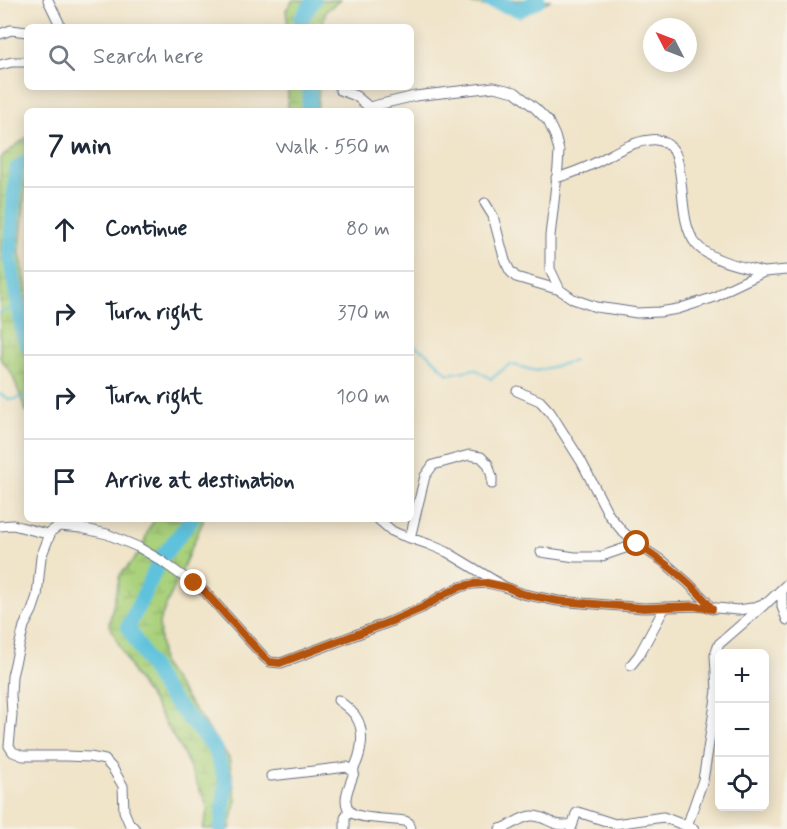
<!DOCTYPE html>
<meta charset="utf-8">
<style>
body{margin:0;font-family:Mynerve,sans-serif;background:#f6f6f7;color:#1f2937}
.controls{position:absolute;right:18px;bottom:18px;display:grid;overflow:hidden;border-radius:9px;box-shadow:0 3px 15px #0003}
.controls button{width:54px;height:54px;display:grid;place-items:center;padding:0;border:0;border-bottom:2px solid #e0e1e3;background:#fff;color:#1f2937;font:30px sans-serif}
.compass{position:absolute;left:643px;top:18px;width:54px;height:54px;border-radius:50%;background:#fff;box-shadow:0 3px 15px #0003;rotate:312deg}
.stop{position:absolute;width:18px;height:18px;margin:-14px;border:4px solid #b45309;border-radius:50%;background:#fff}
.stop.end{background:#b45309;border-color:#fff;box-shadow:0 2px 6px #0008}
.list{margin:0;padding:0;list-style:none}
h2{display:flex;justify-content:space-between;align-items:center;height:78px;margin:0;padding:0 24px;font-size:26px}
h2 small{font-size:20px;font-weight:400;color:#747a83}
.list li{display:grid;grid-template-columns:39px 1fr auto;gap:18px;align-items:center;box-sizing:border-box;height:84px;padding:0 24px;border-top:2px solid #e0e1e3}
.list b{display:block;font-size:22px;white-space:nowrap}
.list em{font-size:20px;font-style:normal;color:#747a83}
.icon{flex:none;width:33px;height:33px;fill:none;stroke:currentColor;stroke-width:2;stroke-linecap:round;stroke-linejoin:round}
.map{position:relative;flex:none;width:787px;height:829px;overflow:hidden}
.search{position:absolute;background:#fff;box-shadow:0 3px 15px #0003;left:24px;top:24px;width:390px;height:66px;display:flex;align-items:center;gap:15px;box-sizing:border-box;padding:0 21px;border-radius:9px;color:#747a83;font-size:22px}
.panel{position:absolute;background:#fff;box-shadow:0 3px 15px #0003;left:24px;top:108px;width:390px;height:414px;border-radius:9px}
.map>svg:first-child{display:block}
</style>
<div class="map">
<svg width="787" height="829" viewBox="0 0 787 829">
<defs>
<pattern id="wetland-marsh" width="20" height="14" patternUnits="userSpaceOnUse" patternTransform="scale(1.5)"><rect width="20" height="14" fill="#aad17b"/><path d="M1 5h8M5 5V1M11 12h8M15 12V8" fill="none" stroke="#92b46d"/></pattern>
</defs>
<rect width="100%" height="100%" fill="#f7f3e8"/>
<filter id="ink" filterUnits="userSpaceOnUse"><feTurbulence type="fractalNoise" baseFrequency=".0167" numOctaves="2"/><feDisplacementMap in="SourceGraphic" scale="12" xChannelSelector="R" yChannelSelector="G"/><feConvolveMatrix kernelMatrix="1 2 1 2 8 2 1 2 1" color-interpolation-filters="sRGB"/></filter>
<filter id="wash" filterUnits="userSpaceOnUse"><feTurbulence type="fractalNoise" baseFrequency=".008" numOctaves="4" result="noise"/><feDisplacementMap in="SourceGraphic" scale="24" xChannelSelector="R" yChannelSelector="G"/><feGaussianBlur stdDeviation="1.35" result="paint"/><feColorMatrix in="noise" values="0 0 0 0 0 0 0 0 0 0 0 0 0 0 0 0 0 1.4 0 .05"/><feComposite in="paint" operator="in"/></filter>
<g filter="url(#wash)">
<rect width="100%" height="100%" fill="#f0e4c9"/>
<!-- wetland -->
<path fill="url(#wetland-marsh)" stroke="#62806c" stroke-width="1.5" d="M293,0H340L326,11L322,27H288L286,10Z
M453,0H551L521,13Z
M288,87H319L317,111H288Z
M27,137V167L20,253L27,290V412L26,411L12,374L0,358V158Z
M155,519H204L159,622L162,664L229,758L236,800L230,829H203L208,808L183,753L152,701L133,673L109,624L120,575L142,550L148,530Z"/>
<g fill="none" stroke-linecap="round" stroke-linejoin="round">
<!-- stream -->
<path stroke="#5fc2dd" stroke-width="2" d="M0,312L7,311L17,301
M411,344L427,353L448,374L475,369L491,379L510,364L536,371L574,361
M0,394L11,400L27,396"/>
<!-- river -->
<path stroke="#5fc2dd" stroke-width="15" d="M488,0L520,10L538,0
M302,27L301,19L314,0
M308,111L310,95L309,87
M27,161L16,169L10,257L23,334L27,345
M192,519L161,558L128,627L164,690L215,749L226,782L221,829"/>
</g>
</g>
<g filter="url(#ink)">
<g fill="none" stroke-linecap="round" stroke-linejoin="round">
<defs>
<path id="street" d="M48,0L61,27
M0,34L11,30L27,32
M0,65L12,62H27
M340,90L356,96L369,107L415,96L494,87L515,92L535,108L548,121L555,136L559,151L558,167L550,236V269L560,290L573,299L596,307L618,310L637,313L659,312L678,309L715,297L728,289L764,272L787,270
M556,178C570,174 583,169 595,163C613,154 630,142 650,140C660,138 672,145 676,155C685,180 679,224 696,244C710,261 744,267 764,272
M485,203L493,216L505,261L510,271L516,277L560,290
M517,391L540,401L550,412L581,461L609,515L623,532L637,544L664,562L688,583L706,601L712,609
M378,519L392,531L401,535L428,544L447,552L505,587L523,594L558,601L644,608L695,606L738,610L752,608L768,602L787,584
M0,526L13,525L47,534L59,526L81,528L107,534L138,547L160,560L205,592L265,658L270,662L281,663L392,621L422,608L443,595L460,587L473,584L487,583L505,587
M51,532L41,557L37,596L32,611L24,626L12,676L11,694L12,715L9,746L13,752L23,756H66L90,757L105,760L113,769L123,786L124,811L129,823L135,829
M410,538L425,476L433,465L469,455L481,457L488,464L492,477V484
M541,552L575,557H599L637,544
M782,590V607L787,620
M631,665L639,655L665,607
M338,700C344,705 352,710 356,717C366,732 361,756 353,770
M271,776L347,767L354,772C352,781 346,790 346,800C346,805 348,810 352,813C362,819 392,819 405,821L409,823L411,829
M687,826L703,780L707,756L717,691L715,655L719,644L764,605
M345,829V818L349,810
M500,829C511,827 519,817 531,816C548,815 551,829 573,824
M571,829L576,814L578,812L615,824L663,817L694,829"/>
</defs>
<!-- street casing -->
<use href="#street" stroke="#666e83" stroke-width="11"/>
<!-- street -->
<use href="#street" stroke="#fff" stroke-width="9"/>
</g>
</g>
<g fill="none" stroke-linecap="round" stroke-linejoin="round" filter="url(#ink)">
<!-- route -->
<path stroke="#b45309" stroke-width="8" d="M194,583L205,592L265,658L270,662L280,663L392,621L422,608L443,595L460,587L473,584L487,583L506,587L523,594L558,601L644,608L694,606L712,609C695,585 662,560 637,544"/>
</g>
</svg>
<div class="controls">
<button>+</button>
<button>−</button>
<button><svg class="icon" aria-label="locate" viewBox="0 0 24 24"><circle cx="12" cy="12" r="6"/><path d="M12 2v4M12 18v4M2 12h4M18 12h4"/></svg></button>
</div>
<svg class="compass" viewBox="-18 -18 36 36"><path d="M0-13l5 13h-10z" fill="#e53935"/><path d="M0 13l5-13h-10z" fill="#747a83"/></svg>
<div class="stop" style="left:637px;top:544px"></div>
<div class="stop end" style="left:194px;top:583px"></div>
<div class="search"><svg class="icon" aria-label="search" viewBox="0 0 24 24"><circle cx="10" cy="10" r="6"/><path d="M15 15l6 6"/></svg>Search here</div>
<section class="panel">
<h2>7 min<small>Walk · 550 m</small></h2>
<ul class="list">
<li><svg class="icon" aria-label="ahead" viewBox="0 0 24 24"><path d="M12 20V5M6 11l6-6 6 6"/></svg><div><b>Continue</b></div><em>80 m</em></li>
<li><svg class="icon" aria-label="right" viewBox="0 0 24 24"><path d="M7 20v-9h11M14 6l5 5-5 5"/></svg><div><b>Turn right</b></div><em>370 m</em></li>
<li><svg class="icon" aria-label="right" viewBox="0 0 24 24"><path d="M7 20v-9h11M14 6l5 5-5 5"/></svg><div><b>Turn right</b></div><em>100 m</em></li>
<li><svg class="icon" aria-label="arrive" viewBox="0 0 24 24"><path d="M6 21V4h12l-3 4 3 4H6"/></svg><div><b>Arrive at destination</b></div></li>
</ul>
</section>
</div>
